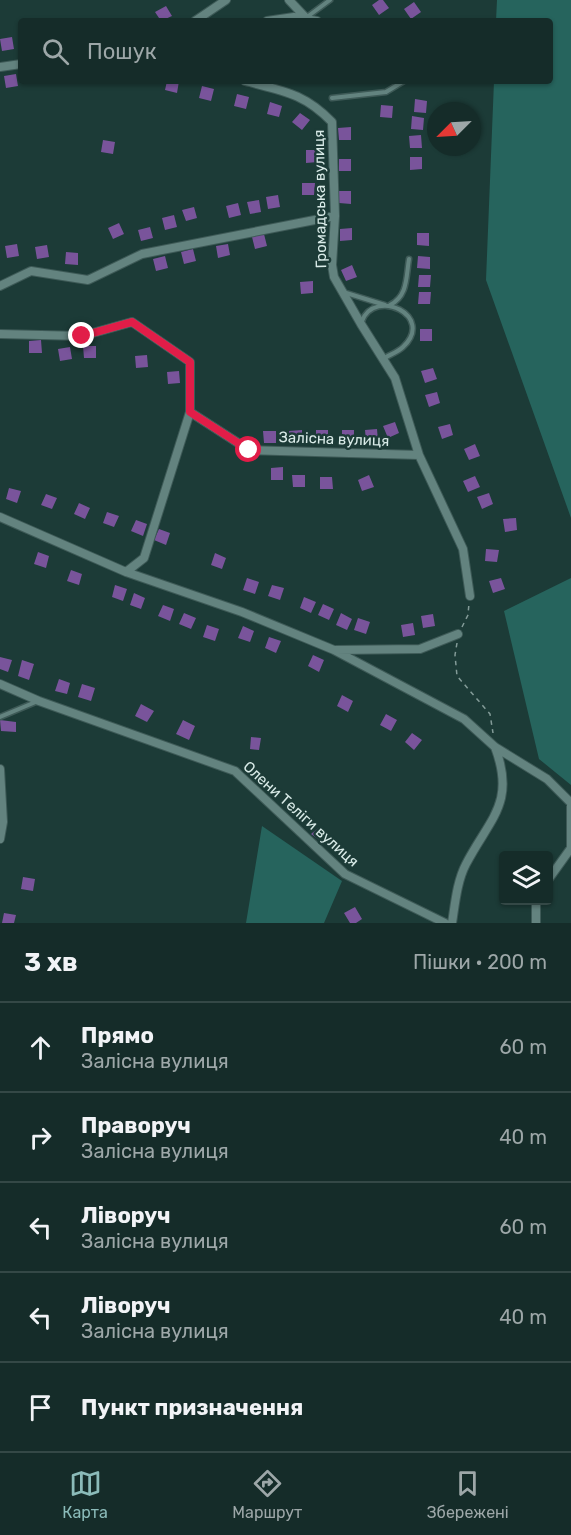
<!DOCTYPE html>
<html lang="uk">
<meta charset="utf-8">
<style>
body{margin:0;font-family:Rubik,sans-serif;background:#223835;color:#f1f3f6}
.controls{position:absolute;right:18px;bottom:18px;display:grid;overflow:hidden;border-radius:6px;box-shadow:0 2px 4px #0004}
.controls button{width:54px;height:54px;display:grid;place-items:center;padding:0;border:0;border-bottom:2px solid #344846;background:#152c29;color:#f1f3f6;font:30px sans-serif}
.compass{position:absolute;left:427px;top:102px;width:54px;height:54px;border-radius:50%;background:#152c29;box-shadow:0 2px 4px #0004;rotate:246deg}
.stop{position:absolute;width:18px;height:18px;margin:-14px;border:4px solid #e11d48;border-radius:50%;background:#fff}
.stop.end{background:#e11d48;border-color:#fff;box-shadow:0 2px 6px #0008}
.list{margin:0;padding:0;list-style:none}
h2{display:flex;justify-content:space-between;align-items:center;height:78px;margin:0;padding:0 24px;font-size:26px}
h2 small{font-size:20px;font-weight:400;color:#9da7a8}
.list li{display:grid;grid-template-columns:39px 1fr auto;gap:18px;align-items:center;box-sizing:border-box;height:90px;padding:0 24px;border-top:2px solid #344846}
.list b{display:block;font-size:22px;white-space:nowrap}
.list p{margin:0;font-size:20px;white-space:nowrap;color:#9da7a8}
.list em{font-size:20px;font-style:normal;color:#9da7a8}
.icon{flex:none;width:33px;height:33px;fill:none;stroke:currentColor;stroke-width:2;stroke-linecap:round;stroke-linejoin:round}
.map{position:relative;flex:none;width:571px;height:923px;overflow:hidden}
.search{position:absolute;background:#152c29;box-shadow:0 2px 4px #0004;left:18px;right:18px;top:18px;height:66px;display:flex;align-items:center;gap:15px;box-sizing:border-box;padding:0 21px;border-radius:6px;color:#9da7a8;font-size:22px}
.sheet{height:528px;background:#152c29}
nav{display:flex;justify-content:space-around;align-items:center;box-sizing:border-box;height:84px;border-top:2px solid #344846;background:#152c29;font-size:16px;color:#9da7a8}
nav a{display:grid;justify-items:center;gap:3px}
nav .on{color:#8bbbb9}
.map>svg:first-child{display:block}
</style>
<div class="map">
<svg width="571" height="923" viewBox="0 0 571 923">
<rect width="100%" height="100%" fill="#1c3b37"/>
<!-- green -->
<path fill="#26645d" d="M497,0H571V518L486,280L494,81H550V21H496Z
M571,578V785L539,759L504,611Z
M262,826L342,881L324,923H246Z"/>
<!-- building -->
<path fill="#79549b" d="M379,0H383L389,8L379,15L372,5Z
M414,2L421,12L411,19L404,9Z
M166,6L172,16L161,21L155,12Z
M12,37L14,49L2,51L0,39Z
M16,74L18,86L6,88L4,76Z
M167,81H179L177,93L165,90Z
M202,86L214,89L211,101L199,98Z
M237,94L249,97L246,109L234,106Z
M415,99L427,101L426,113L414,112Z
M270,102L282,106L279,117L267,114Z
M381,105L393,106L392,118L380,117Z
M300,113L310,120L302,130L292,122Z
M412,116L424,118L423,130L411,129Z
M351,127V140H339L338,128Z
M421,135L422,148H410L409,136Z
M103,140L115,142L113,154L101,152Z
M306,150H318V162L306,163Z
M410,157H422V169L410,170Z
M339,159H351V171H339Z
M302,183H315L314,195H302Z
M339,191H351V204L339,203Z
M278,195L280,207L268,209L266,197Z
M259,200L261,212L250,214L247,202Z
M238,203L241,215L229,218L226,206Z
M194,207L197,218L186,221L182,210Z
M174,215L177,227L165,230L162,218Z
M119,223L124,234L113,239L108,228Z
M150,227L153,238L141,241L138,230Z
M352,228V240L340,241V229Z
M417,233H429V246L417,245Z
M264,234L267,246L255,249L252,237Z
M17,244L19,256L7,258L5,246Z
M228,244L230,255L218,258L216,246Z
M47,245L49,257L37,259L35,247Z
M193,249L196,261L184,264L181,252Z
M66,252L78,253V265L65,264Z
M165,256L168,268L156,271L153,259Z
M418,256L430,257V269L417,268Z
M352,265L357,277L346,281L341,270Z
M419,275H431L430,287H418Z
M313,281V293L301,294L300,282Z
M419,292H431L430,304H418Z
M420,329H432V341H420Z
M41,340L42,353H29V341Z
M83,346H96V358H84Z
M70,347L72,359L60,361L58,349Z
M147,355L148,367L136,368L135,356Z
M433,368L437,379L425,383L421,371Z
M179,371L180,383L168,384L167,372Z
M437,392L440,403L429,407L425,395Z
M395,422L399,433L388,438L383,426Z
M450,424L453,435L442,439L438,427Z
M377,429L378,441L366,442L365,430Z
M302,430V443H290L289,431Z
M316,430H328V442H316Z
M342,430H354V442H342Z
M263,431H276V443H264Z
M475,444L480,456L469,460L464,449Z
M283,467V480H271V468Z
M292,475H305V487H293Z
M369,475L374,487L362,491L358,480Z
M475,476L480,487L468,492L463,481Z
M320,477H332L333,489H320Z
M9,488L21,491L17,503L6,499Z
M489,493L493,504L482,509L477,497Z
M46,494L57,498L52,509L41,505Z
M79,503L90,508L85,519L74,514Z
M107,512L119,516L114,527L103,523Z
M516,518L517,530L505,532L503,519Z
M136,520L147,524L143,536L131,531Z
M159,529L170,533L166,545L154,540Z
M486,549L499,550L497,562L485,561Z
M38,552L49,556L46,568L34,564Z
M215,553L226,558L222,569L211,565Z
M71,570L82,574L79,585L67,581Z
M247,578L259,582L255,594L243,590Z
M501,578L505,589L493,593L489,581Z
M115,585L127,589L123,601L112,597Z
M272,585L284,588L280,600L268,596Z
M134,593L145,598L141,609L130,605Z
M304,597L316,602L311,613L300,608Z
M323,604L334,609L329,620L318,615Z
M163,605L174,609L170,621L158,616Z
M184,613L196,618L191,629L179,624Z
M341,613L352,619L347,630L336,625Z
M433,614L435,626L423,628L421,616Z
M358,618L370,622L366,634L354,630Z
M413,623L415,635L403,637L401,625Z
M207,625L219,629L215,641L203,637Z
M243,626L254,631L250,642L238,638Z
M269,637L281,641L276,653L265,648Z
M313,655L324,660L319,672L308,666Z
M0,657L12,660L8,672L0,669Z
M22,660L34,664L29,680L18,676Z
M59,679L70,683L67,694L55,691Z
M82,684L95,688L91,701L78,697Z
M342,695L353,701L348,712L337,706Z
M141,704L154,711L147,722L135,716Z
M386,714L397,720L391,731L380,725Z
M0,720L16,722V732L1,731Z
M183,720L195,726L189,740L176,734Z
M412,733L422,740L414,750L405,742Z
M251,737L261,738L259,750L250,749Z
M318,828L328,837L322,842L311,834Z
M23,877L35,879L33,891L21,889Z
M355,907L362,919L356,923H350L344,913Z
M4,913L16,915L14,923H2Z"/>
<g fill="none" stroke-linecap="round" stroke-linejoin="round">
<defs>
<path id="lane" d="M307,17L330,0
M332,98L386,92L404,81
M343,292L385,305
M390,305C408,296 406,277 409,259
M362,321C375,287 436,316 403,347C398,352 389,355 383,359
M0,717L38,701"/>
<path id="street" d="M289,0L306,18
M195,21L226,0
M267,21L294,17L317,21
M0,67L21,64
M245,81C283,91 304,93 332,122L335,216L332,265L334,277L361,324L395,378L419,455L463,549L470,596
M0,286L31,271L88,280L142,254L335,216
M0,334L82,336L132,322L190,362V412L144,558L126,572
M190,412L249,450L419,455
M0,517L126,572L242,612L334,650L464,719L495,747L547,779L571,803
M336,650L420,649L458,634
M0,684L39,701L235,771L345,874L445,923
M0,769L3,822L0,839
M548,880L571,848V802
M536,900V923
M452,923C455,904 457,881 466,864C490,818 516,803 495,747"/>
</defs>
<!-- lane casing -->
<use href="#lane" stroke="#3e5a57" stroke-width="7"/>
<!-- street casing -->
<use href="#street" stroke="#3e5a57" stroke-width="10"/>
<!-- path -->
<path stroke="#839b98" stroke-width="1.5" stroke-dasharray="4.5 4.5" stroke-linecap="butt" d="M462,627L468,615L469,603
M457,643L455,655L457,676L490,714L493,733"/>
<!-- lane -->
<use href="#lane" stroke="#63837f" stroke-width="4"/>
<!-- street -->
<use href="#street" stroke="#63837f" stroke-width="8"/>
</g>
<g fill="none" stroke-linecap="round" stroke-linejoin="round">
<!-- route -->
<path stroke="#e11d48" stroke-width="8" d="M82,336L132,322L190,362V412L249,450"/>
</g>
<g text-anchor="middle" stroke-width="5" stroke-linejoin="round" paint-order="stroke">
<!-- street labels -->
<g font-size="15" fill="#d9ebe8" stroke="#1c3b37">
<text transform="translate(320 199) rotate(-91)" y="5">Громадська вулиця</text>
<text transform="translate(334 439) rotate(2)" y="5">Залісна вулиця</text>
<text transform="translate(301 814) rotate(42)" y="5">Олени Теліги вулиця</text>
</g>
</g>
</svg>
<div class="controls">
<button><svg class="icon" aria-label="layers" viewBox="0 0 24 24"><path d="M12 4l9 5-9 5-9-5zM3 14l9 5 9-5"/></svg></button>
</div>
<svg class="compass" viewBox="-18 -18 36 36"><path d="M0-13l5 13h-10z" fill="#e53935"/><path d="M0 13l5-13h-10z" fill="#9da7a8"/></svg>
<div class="stop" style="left:249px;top:450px"></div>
<div class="stop end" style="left:82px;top:336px"></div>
<div class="search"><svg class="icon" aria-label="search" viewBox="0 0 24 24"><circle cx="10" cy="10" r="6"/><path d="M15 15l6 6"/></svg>Пошук</div>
</div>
<section class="sheet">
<h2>3 хв<small>Пішки · 200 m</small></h2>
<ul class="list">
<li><svg class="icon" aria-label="ahead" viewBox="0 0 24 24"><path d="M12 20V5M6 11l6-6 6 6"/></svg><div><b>Прямо</b><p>Залісна вулиця</p></div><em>60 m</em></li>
<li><svg class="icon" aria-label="right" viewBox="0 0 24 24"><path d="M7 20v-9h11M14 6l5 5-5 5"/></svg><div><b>Праворуч</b><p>Залісна вулиця</p></div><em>40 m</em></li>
<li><svg class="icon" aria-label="left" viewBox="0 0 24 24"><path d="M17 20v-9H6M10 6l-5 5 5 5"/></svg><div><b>Ліворуч</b><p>Залісна вулиця</p></div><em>60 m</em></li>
<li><svg class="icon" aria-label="left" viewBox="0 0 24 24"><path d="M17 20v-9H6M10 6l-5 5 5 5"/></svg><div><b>Ліворуч</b><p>Залісна вулиця</p></div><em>40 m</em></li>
<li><svg class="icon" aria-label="arrive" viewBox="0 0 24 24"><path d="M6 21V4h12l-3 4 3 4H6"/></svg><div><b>Пункт призначення</b></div></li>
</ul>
</section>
<nav>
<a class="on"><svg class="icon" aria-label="map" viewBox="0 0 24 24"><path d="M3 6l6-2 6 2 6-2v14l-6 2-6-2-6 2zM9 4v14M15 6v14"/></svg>Карта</a>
<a><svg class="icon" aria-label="directions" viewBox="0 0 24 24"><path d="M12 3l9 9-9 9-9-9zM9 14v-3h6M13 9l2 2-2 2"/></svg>Маршрут</a>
<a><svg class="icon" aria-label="saved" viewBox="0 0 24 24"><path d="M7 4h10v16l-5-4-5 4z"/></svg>Збережені</a>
</nav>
